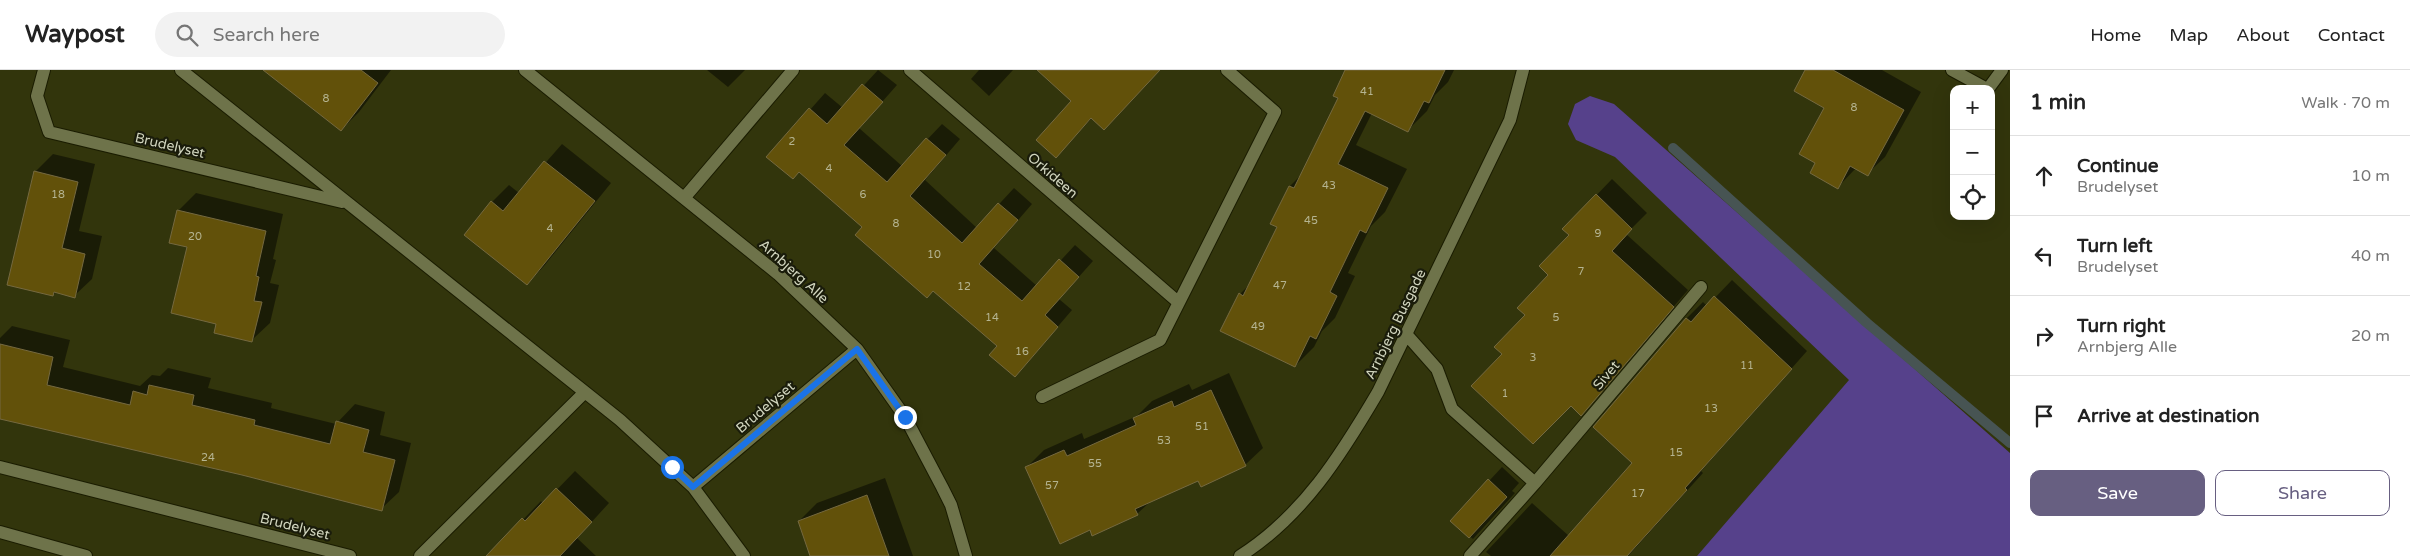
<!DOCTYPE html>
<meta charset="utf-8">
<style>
body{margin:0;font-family:"Varela Round",sans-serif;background:#f2f2f2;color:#222}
.controls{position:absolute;right:15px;top:15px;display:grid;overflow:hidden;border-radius:10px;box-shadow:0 5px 20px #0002}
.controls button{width:45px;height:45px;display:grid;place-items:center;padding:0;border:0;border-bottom:1px solid #e0e0e0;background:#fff;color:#222;font:25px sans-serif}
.stop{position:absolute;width:15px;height:15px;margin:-11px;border:4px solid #1a73e8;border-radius:50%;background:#fff}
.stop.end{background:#1a73e8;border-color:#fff;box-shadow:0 1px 5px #0008}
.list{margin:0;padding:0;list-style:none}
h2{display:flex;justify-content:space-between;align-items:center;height:65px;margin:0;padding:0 20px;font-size:21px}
h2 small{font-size:16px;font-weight:400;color:#767676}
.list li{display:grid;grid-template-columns:32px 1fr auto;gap:15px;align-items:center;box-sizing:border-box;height:80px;padding:0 20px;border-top:1px solid #e0e0e0}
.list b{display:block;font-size:19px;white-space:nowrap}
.list p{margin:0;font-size:16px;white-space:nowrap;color:#767676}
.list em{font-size:16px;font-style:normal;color:#767676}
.actions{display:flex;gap:10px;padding:15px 20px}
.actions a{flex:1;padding:11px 0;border:1px solid #675f81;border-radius:10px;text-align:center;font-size:18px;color:#675f81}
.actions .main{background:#675f81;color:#fff}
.icon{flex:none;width:28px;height:28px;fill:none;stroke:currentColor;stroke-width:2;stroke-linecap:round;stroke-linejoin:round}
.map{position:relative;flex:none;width:2010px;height:486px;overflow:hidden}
header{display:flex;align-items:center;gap:30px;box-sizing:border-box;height:70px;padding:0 25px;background:#fff;border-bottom:1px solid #e0e0e0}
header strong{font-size:24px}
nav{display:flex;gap:28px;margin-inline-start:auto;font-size:18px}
.search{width:350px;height:45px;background:#f2f2f2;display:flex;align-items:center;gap:12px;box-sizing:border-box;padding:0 18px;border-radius:28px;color:#767676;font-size:19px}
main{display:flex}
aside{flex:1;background:#fff}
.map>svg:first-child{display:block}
</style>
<header>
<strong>Waypost</strong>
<div class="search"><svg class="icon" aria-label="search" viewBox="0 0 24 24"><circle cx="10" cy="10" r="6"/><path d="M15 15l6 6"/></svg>Search here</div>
<nav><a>Home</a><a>Map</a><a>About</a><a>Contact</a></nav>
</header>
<main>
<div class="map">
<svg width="2010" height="486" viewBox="0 0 2010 486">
<rect width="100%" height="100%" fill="#32350c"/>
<!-- green -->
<path fill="#56418b" d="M1590,26L1614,34L2010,383V486H1697L1849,310L1615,87L1576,70L1568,54L1575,34Z"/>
<!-- shadow -->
<path fill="#0007" d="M264,0H391L359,42L341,60Z
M707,0H745L728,17Z
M878,0L897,15L859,58L902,96L942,54L960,69L925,110L977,158L1014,118L1032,134L994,178L1037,216L1075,175L1093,191L1059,229L1072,240L1030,289L999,276L799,100L768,87L825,23L843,38Z
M979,0H1013L989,26L971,9Z
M1039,0H1159L1104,59L1092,48L1056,86L1073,31Z
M1347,0H1454L1448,12L1435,25L1427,41L1408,60L1372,43L1356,75L1407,99L1385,142L1371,156L1348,203L1355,206L1335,248L1322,261L1314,277L1295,296L1240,224L1251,213L1279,157L1290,116L1302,104L1340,27Z
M1807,0H1882L1921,22L1885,87L1867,104L1856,98L1838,117L1817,92L1826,38Z
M562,74L611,113L544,196L527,214L492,132L509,115L519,123Z
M53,84L95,94L79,161L102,166L92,209L74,226L56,222L53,225L35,102Z
M1612,109L1647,143L1626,164L1688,220L1581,344L1504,284L1570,165L1564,159Z
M196,123L283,144L273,189L276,190L270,213L279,215L270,253L252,270L218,253L188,176L178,141Z
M1732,210L1807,281L1701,401L1703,403L1628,486H1491L1486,482L1532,433L1569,466L1633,393L1595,357L1687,248L1703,232L1707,236Z
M12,256L70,270L63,297L140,316L152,305L160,306L168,298L211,308L208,318L272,333L271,338L336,354L355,334L385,342L380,365L411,373L399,422L381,439L242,404L0,348V268Z
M1229,303L1263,378L1245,395L1199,409L1151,431L1137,444L1091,458L1027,397L1044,380L1082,363L1084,369L1137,346L1152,331L1189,314L1192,320Z
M1502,397L1519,413L1512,421L1515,423L1473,469L1452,451Z
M575,401L609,433L577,468L596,486H488L541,431L543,434Z
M885,408L913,486H812L799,451L817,433Z"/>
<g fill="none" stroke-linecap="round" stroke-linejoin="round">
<!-- stream -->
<path stroke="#475453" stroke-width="10" d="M1673,78L1867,253L2010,373"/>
</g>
<!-- building -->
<path fill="#62510a" stroke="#756940" d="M263,0H361L378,13L341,61Z
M1037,0H1160L1104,60L1091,48L1056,88L1036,70L1071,31Z
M1345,0H1445L1429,33L1424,31L1408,62L1365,41L1338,94L1388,118L1366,163L1360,160L1330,222L1337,226L1316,269L1310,266L1295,297L1220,261L1239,223L1243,226L1277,157L1270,154L1289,116L1294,118L1338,28L1333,26Z
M1805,0H1833L1904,40L1868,106L1850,96L1838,119L1810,103L1815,93L1799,84L1824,38L1794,21Z
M862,14L883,32L844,75L887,112L926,68L946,85L910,126L962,173L998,133L1018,150L979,194L1022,231L1059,189L1079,207L1045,245L1058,257L1015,307L989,285L997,276L933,221L927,228L855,165L862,157L799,102L793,109L766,87L809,38L827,54Z
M544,91L595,131L527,215L464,165L491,131L503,141Z
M34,101L78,112L62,178L85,184L75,228L54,222L53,226L7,215Z
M1596,124L1632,159L1612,181L1674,237L1581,346L1571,336L1533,374L1471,316L1502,284L1494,277L1525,245L1517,238L1548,205L1539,196L1569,165L1562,159Z
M177,140L266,161L256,206L259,207L254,231L262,232L252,272L214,263L216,254L171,243L187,177L169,173Z
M1714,226L1792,299L1685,418L1687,420L1627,486H1550L1632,393L1593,357L1686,248L1691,252Z
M0,274L53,287L47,315L130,335L133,321L147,325L149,315L194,325L192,335L255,350L254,355L330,374L336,351L369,360L363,382L395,390L382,441L242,405L0,349Z
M1211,320L1246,396L1201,417L1198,411L1135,439L1138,445L1092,466L1090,460L1060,474L1025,397L1064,380L1067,386L1136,355L1133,348L1172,331L1174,337Z
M1488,409L1507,427L1469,468L1450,451Z
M556,418L592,452L560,486H486L522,448L525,451Z
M867,425L889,486H810L798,451Z"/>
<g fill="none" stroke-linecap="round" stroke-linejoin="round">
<defs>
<path id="minor" d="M44,0L37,26L49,62L342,132
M181,0L620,350L693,417L744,486
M525,0L778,204L857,279L905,347L942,417L951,435L966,486
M910,0L1178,232
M1952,0L1987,19
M1988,19L2002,0
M685,127L793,0
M1406,264L1437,299L1452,339L1535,413
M1042,327L1160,270L1275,42L1227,0
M0,397L350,486
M693,417L857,279
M0,462L86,486
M420,486L585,322
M1240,486C1303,446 1341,385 1378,322L1510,50L1523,0
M1470,486L1535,413L1701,217"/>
</defs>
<!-- minor casing -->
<use href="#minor" stroke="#1a1c00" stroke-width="14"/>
<!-- minor -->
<use href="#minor" stroke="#6e734a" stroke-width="12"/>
</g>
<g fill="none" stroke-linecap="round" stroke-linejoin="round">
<!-- route -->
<path stroke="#1a73e8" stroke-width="6" d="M672,397L693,417L857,279L905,347"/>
</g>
<g text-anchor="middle" stroke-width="4.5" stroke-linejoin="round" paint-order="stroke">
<!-- number labels -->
<g font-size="11" fill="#b5b491">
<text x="1367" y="25">41</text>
<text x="326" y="32">8</text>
<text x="1854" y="41">8</text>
<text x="792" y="75">2</text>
<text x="829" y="102">4</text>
<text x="1329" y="119">43</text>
<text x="58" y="128">18</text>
<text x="863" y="128">6</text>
<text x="1311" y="154">45</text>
<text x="896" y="157">8</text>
<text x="550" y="162">4</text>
<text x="1598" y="167">9</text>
<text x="195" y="170">20</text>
<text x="934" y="188">10</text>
<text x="1581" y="205">7</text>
<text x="1280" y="219">47</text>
<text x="964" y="220">12</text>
<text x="992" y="251">14</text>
<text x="1556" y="251">5</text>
<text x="1258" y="260">49</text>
<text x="1022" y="285">16</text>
<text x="1533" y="291">3</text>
<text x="1747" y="299">11</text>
<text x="1505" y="327">1</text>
<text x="1711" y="342">13</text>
<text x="1202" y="360">51</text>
<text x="1164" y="374">53</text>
<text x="1676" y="386">15</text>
<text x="208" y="391">24</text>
<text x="1095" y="397">55</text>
<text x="1052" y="419">57</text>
<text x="1638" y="427">17</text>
</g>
<!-- street labels -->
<g font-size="14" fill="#d1d5be" stroke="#1a1c0b">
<text transform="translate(170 75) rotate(13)" y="5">Brudelyset</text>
<text transform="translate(1053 105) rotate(41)" y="5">Orkideen</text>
<text transform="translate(794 201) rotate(42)" y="5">Arnbjerg Alle</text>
<text transform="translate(1395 254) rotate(-64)" y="5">Arnbjerg Busgade</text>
<text transform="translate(1606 305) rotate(-50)" y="5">Sivet</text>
<text transform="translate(765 337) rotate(-40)" y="5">Brudelyset</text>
<text transform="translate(295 456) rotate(14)" y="5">Brudelyset</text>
</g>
</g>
</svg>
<div class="controls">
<button>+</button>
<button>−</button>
<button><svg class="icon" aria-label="locate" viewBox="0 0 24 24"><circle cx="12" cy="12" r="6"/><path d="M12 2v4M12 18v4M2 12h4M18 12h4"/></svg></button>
</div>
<div class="stop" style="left:672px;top:397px"></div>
<div class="stop end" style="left:905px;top:347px"></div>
</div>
<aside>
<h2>1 min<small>Walk · 70 m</small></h2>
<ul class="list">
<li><svg class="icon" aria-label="ahead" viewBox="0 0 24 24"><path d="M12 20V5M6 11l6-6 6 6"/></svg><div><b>Continue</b><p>Brudelyset</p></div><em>10 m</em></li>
<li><svg class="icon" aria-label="left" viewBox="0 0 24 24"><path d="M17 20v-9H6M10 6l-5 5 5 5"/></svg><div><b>Turn left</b><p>Brudelyset</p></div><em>40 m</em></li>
<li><svg class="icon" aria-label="right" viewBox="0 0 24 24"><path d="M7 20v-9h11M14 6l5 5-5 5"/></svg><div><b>Turn right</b><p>Arnbjerg Alle</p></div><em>20 m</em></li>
<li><svg class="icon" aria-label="arrive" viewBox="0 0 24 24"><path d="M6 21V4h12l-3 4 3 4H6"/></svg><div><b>Arrive at destination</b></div></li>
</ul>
<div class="actions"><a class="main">Save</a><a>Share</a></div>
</aside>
</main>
